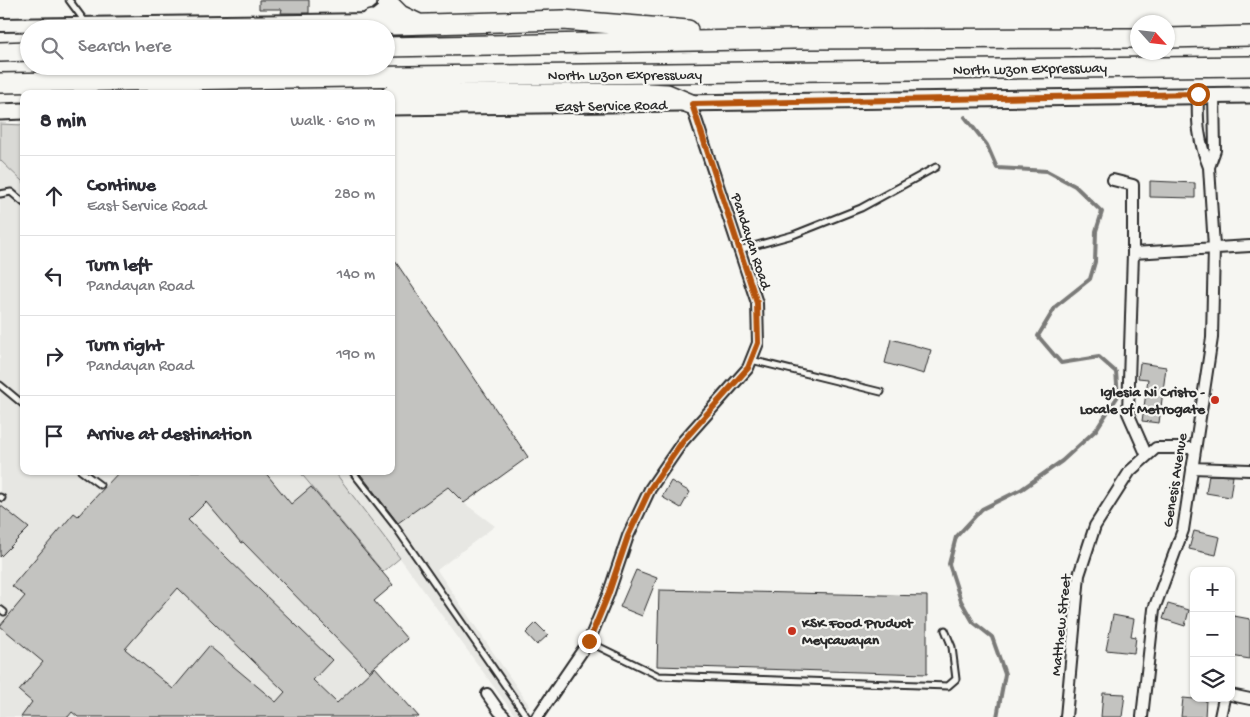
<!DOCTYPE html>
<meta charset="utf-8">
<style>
body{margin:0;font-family:"Gochi Hand",sans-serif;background:#f7f7f7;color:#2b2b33}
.controls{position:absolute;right:15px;bottom:15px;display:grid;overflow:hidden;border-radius:10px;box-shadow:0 1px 4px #0004}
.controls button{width:45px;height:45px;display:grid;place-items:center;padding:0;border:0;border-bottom:1px solid #e1e1e2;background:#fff;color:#2b2b33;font:25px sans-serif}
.compass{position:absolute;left:1130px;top:15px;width:45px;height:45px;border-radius:50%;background:#fff;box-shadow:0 1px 4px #0004;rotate:117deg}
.stop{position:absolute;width:15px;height:15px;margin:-11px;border:4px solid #b45309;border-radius:50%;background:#fff}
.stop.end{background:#b45309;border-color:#fff;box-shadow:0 1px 5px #0008}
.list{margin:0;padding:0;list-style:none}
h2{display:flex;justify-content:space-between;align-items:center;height:65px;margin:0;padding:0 20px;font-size:21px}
h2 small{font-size:16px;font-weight:400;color:#7c7c81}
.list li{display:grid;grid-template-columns:32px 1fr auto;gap:15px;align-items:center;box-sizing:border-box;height:80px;padding:0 20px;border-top:1px solid #e1e1e2}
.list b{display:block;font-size:19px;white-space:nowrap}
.list p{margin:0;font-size:16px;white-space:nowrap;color:#7c7c81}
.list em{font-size:16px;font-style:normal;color:#7c7c81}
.icon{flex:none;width:28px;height:28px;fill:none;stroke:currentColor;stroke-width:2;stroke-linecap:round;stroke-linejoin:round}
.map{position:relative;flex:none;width:1250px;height:717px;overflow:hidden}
.search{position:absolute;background:#fff;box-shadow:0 1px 4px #0004;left:20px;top:20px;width:375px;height:55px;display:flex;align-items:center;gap:12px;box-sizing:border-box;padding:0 18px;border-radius:28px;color:#7c7c81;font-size:19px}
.panel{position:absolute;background:#fff;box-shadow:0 1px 4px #0004;left:20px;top:90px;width:375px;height:385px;border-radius:10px}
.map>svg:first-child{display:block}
</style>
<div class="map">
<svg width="1250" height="717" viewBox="0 0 1250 717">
<rect width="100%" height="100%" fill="#f6f6f2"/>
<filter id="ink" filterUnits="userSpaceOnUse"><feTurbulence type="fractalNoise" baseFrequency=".02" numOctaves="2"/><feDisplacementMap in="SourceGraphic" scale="10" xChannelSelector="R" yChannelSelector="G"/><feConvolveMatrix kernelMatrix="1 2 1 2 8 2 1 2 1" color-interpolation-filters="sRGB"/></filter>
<g filter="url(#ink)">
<!-- built -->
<path fill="#e7e7e3" d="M0,160L24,183V471H299L393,585L375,601L408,639L376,667L420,717H0Z
M391,255L528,457L464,503L495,526L437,570L529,705L522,717H516L400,558L334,471H391Z"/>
<!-- green -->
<path fill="#d9d9d5" stroke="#828280" d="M0,124L24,125V183L0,160Z
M299,471H334L400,558L383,572Z"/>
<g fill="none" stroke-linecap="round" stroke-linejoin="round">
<!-- stream -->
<path stroke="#7a7a78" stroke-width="4" d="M965,117L987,145L997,168L1047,171L1075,186L1102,212L1096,231L1095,262L1090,279L1056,306L1038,336L1061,363L1099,357L1116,372L1118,396L1096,430L1062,461L1022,489L982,509L956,537L949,564L961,601L973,622L992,637L1005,674L997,717"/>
</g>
<!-- building -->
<path fill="#c3c3c0" stroke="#2b2b2b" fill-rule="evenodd" d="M259,0H309V13H281L282,9H259Z
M1150,181L1195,183V198L1150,197Z
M391,255L528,457L464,503L448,487L398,523L358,471H391Z
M891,339L931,350L924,374L885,363Z
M1140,363L1166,367L1159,423L1142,421L1148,379L1138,378Z
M120,471H264L291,504L311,487L393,585L374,601L407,639L369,671L243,542L241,543L206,502L188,520L332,660L313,680L337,703L375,667L419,717H78L72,712L68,717H21L32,702L19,691L43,662L0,626L25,596L12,586L74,513L78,516ZM178,588L285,692L276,702L209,646L173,689L125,649Z
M1209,475L1233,476L1230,497L1206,493Z
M671,481L690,492L681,508L662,497Z
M0,505L29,528L0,557Z
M1194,531L1220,537L1216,555L1189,549Z
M636,570L657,578L642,616L620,607Z
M659,590L927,596V674L657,666Z
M1168,604L1189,610L1185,626L1163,619Z
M1113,615L1134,619L1131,636L1136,637L1134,653L1106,650Z
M1234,616L1250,619V659L1231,656V631Z
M536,623L548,635L537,645L526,633Z
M1103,693L1125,694L1122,717H1101Z
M1183,698L1206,700L1205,717H1181Z"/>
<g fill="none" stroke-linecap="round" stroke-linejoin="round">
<defs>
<path id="service" d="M69,0L86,23
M0,194L11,192L24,203
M739,250L793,235L861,208L936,167
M751,360L881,392
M0,385L24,405
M81,471L100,485
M352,471L395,526L527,717
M0,497L2,498
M0,609L4,612
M589,642L659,676L948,686L956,679L952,647L945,630"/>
<path id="minor" d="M1198,94C1197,122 1198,140 1209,167
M1113,180L1133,185V253L1128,413L1147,456
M1133,253L1250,246
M1192,468L1250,470
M487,694L499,711L505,717
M1231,695L1250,699
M537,717L589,641L608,595L628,536L650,489L683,441L748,368L758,343L757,303L691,104
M1066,717L1079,575L1095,526L1130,471L1156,448H1195
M1142,717L1154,609L1183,530L1212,338L1214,247L1209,167L1215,150L1214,94
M1220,717L1224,698"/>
<path id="tertiary" d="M0,25L371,20L383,10L387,0"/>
<path id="secondary" d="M391,107L1250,95
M0,112L24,111"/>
<path id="motorway" d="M387,2L400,15L419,24
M371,20L394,25L563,20L688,30
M1168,38L1250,36
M386,47L794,39L1138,38
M0,52L29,51
M0,83L409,76L1250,66
M163,89L193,94
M391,95L647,93L667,94L691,104"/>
</defs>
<!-- service casing -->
<use href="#service" stroke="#2b2b2b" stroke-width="9"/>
<!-- minor casing -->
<use href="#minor" stroke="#2b2b2b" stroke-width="14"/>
<!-- tertiary casing -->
<use href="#tertiary" stroke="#2b2b2b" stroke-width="16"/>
<!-- secondary casing -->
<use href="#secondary" stroke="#2b2b2b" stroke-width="19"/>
<!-- motorway casing -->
<use href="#motorway" stroke="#2b2b2b" stroke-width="22"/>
<!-- service -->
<use href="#service" stroke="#f6f6f2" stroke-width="5"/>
<!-- minor -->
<use href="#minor" stroke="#f6f6f2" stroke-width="10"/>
<!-- tertiary -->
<use href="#tertiary" stroke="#f6f6f2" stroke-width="12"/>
<!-- secondary -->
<use href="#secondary" stroke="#f6f6f2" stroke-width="15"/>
<!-- motorway -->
<use href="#motorway" stroke="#f6f6f2" stroke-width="19"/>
</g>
</g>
<g fill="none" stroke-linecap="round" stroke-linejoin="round" filter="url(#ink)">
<!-- route -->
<path stroke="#b45309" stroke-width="6" d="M589,641L608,595L628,536L650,489L683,441L748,368L758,343L757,303L692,104L1198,94"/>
</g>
<!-- markers -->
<g fill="#c8321e" stroke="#f6f6f2" stroke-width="2">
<circle cx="1215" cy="400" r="5"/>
<circle cx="792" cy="631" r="5"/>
</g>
<g text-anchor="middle" stroke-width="4.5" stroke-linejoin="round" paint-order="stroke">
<!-- street labels -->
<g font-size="15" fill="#2b2b2b" stroke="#f6f6f2">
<text transform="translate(1030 68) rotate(-1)" y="5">North Luzon Expressway</text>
<text x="625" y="79">North Luzon Expressway</text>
<text transform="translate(611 105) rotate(-1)" y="5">East Service Road</text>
<text transform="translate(752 241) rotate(72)" y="5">Pandayan Road</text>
<text transform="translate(1174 480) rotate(-81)" y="5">Genesis Avenue</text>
<text transform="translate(1060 625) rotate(-84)" y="5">Matthew Street</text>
</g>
<!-- poi labels -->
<g font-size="15" font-weight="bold" fill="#2b2b2b" stroke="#f6f6f2" text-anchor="end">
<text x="1205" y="396">Iglesia Ni Cristo -<tspan x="1205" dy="17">Locale of Metrogate</tspan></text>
<text x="802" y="627" text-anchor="start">KSK Food Pruduct<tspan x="802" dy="17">Meycauayan</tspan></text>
</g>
</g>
</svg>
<div class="controls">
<button>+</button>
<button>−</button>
<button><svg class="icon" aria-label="layers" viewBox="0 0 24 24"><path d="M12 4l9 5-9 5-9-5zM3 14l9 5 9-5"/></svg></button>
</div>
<svg class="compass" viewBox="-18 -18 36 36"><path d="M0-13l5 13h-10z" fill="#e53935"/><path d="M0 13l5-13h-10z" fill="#7c7c81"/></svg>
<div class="stop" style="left:1198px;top:94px"></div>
<div class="stop end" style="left:589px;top:641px"></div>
<div class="search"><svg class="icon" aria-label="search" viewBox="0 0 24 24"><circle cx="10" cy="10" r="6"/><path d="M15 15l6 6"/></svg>Search here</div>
<section class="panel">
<h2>8 min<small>Walk · 610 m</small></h2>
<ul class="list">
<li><svg class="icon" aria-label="ahead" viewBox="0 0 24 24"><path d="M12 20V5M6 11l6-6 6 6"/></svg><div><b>Continue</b><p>East Service Road</p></div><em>280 m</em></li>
<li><svg class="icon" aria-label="left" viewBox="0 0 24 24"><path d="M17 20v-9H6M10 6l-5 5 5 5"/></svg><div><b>Turn left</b><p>Pandayan Road</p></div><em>140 m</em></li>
<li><svg class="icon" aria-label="right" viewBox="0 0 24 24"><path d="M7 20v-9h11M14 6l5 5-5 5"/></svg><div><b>Turn right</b><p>Pandayan Road</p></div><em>190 m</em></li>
<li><svg class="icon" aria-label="arrive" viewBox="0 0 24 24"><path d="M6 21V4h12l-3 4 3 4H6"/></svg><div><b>Arrive at destination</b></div></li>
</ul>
</section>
</div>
